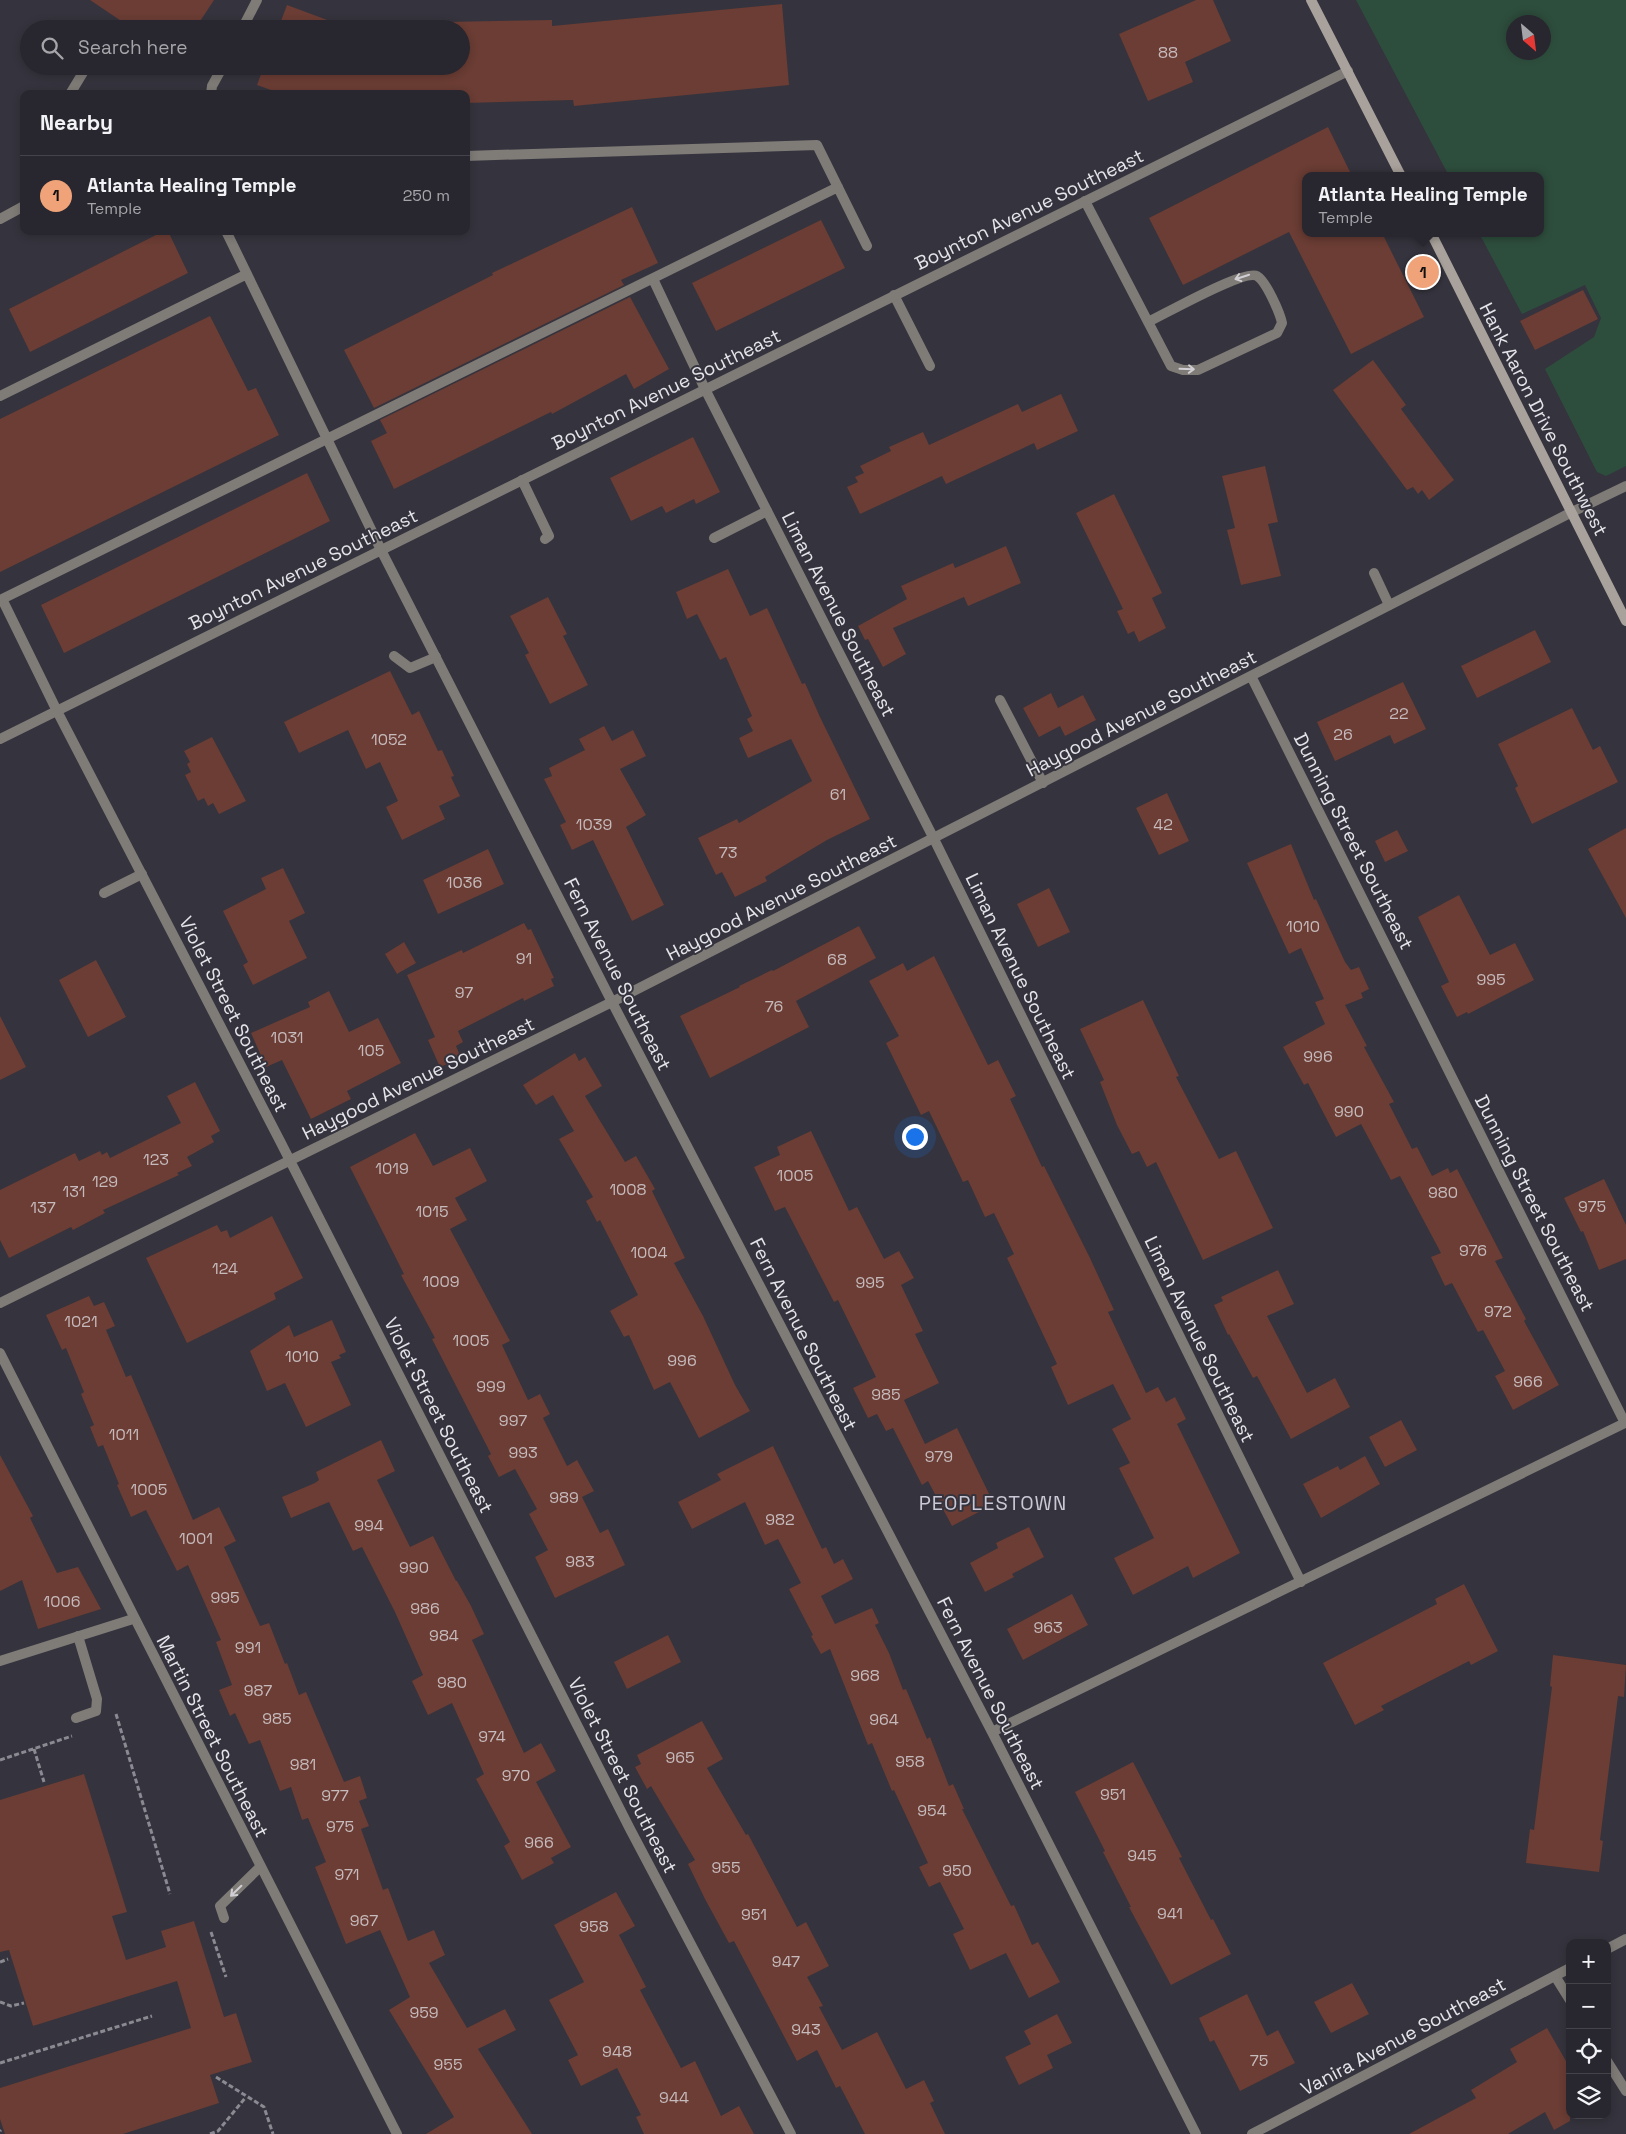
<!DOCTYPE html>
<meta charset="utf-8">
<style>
body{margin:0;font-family:"Space Grotesk",sans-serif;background:#302e36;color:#f1f3f6}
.controls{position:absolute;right:15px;bottom:15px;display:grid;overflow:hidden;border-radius:10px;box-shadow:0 2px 8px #0003}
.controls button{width:45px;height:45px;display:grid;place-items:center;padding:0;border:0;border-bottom:1px solid #44434a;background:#28262e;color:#f1f3f6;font:25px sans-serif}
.compass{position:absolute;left:1506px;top:15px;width:45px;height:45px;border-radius:50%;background:#28262e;box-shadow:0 2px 8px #0003;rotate:152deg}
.you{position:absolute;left:914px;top:1136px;width:18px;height:18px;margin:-12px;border:4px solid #fff;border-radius:50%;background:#1a73e8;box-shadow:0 0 0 8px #1a73e833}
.badge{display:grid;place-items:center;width:32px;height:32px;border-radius:50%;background:#f0a279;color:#111;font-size:16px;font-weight:700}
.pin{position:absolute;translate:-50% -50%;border:2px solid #fff;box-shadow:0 1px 5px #0006}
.popup{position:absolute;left:1302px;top:172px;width:242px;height:65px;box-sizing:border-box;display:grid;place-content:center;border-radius:10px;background:#28262e;filter:drop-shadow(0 1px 4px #0005);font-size:16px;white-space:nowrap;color:#a5a5aa}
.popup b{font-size:19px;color:#f1f3f6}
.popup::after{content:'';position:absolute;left:50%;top:100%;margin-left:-10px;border:10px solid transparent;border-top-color:#28262e}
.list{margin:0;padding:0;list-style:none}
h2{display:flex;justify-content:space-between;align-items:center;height:65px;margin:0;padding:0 20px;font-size:21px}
h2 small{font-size:16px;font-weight:400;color:#a5a5aa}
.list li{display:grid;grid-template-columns:32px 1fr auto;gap:15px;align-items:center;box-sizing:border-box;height:80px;padding:0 20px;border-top:1px solid #44434a}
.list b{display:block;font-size:19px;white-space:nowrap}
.list p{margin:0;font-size:16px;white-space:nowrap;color:#a5a5aa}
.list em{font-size:16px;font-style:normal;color:#a5a5aa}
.icon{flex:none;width:28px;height:28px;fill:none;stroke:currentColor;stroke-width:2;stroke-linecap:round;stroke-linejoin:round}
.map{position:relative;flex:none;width:1626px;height:2134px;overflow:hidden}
.search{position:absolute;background:#28262e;box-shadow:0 2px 8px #0003;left:20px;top:20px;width:450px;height:55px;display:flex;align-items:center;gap:12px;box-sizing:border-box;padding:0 18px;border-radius:28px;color:#a5a5aa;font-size:19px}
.panel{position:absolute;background:#28262e;box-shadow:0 2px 8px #0003;left:20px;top:90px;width:450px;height:145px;border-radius:10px}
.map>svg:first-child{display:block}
</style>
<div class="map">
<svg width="1626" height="2134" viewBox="0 0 1626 2134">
<rect width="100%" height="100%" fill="#35333d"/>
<!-- green -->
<path fill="#2e4e3d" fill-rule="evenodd" d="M1356,0H1626V466L1606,476L1597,472L1545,369L1594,337L1601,318L1585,285L1522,314L1479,233H1540V176H1449ZM1514,22H1544V52H1514Z"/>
<!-- building -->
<path fill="#6b3d34" d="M90,0H214L195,29H133Z
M1196,0H1213L1231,41L1185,62L1193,82L1148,101L1119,34Z
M782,4L789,85L574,106L573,100L466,103V94H282L257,85L264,66H461V29H278L287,5L338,24L552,20V26Z
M1328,127L1352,176H1306V233H1382L1424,317L1351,354L1289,232L1183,285L1149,218Z
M632,207L658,263L621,280L624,285L374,408L344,350L493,275L492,273Z
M821,220L845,268L716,331L692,283Z
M164,231H168L188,273L30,352L9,309Z
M1583,290L1598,319L1535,350L1520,321Z
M630,297L669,369L634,389L626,374L552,414L551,412L394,489L371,441L387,433L380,420Z
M210,316L248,391L256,388L279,435L0,572V419Z
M1373,360L1406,405L1401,409L1454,480L1429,500L1422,490L1418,494L1413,487L1407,490L1333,390Z
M1061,394L1078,431L1037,450L1034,443L946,484L942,476L860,514L847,487L858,482L855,477L864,473L860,466L891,451L889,447L923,432L929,445L1018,404L1022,412Z
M693,437L720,492L696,504L694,499L666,513L662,506L631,521L610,478Z
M1265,466L1278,522L1268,524L1281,576L1241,585L1227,530L1235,528L1222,476Z
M307,473L330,521L64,653L41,605Z
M1114,494L1162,593L1152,598L1166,628L1139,642L1134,631L1128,634L1117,611L1123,609L1076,513Z
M1006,546L1021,583L968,606L964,597L893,628L906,654L883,667L868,639L865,640L858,626L907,599L901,586L953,563L955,568Z
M728,569L750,616L767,608L802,684L805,683L820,717L870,819L827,840L765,877L767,881L735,897L722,872L716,875L698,838L737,819L739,823L812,781L791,739L748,758L739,738L753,731L747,719L752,716L726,657L720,660L697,614L687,619L676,592Z
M548,597L567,634L563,636L588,685L550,704L525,655L529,653L510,616Z
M1535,630L1551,662L1477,698L1461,666Z
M390,671L412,715L419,711L438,751L442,750L454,776L451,777L460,796L439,806L445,819L402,840L386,807L398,801L380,762L366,769L348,730L299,753L284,722Z
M1403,682L1426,729L1394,744L1390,735L1335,761L1317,722Z
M1051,693L1058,708L1083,695L1096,720L1065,736L1060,726L1039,737L1023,708Z
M1572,708L1593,750L1600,746L1618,782L1532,824L1515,788L1518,786L1498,744Z
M604,726L612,741L633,730L646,756L620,769L646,815L626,827L664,905L632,921L593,840L572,850L560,825L566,822L544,779L552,776L549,768L585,750L579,739Z
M212,737L246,801L219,814L213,803L208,806L204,798L198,801L185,775L191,772L187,764L190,762L184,751Z
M1167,793L1189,841L1159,855L1136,808Z
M1626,828V918L1588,849Z
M1397,830L1408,851L1385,862L1375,841Z
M1291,844L1314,900L1316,899L1345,962L1351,970L1359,967L1369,989L1361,993L1363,998L1345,1005L1367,1046L1364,1047L1394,1102L1389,1104L1412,1149L1417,1147L1432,1176L1448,1168L1450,1173L1457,1169L1503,1258L1495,1261L1526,1319L1524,1321L1559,1385L1513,1410L1495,1376L1505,1371L1483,1330L1478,1332L1452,1283L1445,1286L1431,1257L1441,1253L1400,1176L1391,1180L1361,1124L1336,1137L1308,1083L1304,1085L1283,1047L1325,1024L1315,1002L1324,999L1301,948L1289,954L1247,863Z
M488,849L504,884L438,914L423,880Z
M283,868L305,913L289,921L307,958L253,985L243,965L248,962L223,911L266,889L261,878Z
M1049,888L1070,932L1038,947L1017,904Z
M1459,895L1490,955L1515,943L1534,980L1468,1014L1467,1012L1457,1017L1441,986L1449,982L1418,917Z
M524,923L528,930L531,929L554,978L551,979L554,986L524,1001L523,998L458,1031L463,1042L456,1046L461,1058L440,1067L428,1040L435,1037L407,975L462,950L463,953Z
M859,926L876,958L796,1001L809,1027L710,1078L680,1016L740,987L739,986L772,970L773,971Z
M404,942L416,963L397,974L385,954Z
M934,956L988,1065L998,1060L1016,1096L1010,1099L1042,1167L1044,1166L1090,1258L1114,1310L1108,1312L1146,1393L1158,1387L1166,1402L1175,1397L1186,1419L1177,1424L1240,1553L1193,1578L1188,1566L1133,1595L1114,1558L1154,1538L1119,1468L1130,1463L1112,1429L1131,1419L1113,1384L1068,1405L1051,1367L1057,1364L1007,1258L1014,1254L994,1213L985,1217L968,1180L963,1182L929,1111L921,1115L886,1043L899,1036L869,981L903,963L907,971Z
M96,960L126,1017L88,1037L59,980Z
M329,991L349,1032L378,1018L401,1063L347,1091L351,1099L311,1119L282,1060L266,1067L251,1033L310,1007L308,1002Z
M1143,1000L1179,1076L1176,1077L1219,1159L1236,1151L1273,1228L1203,1260L1156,1162L1147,1167L1139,1151L1132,1154L1117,1125L1100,1082L1104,1080L1080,1029Z
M0,1016L26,1067L0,1080Z
M575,1053L579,1061L585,1057L602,1086L585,1096L625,1162L636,1156L655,1189L652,1191L685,1258L674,1263L703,1316L735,1385L750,1411L699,1438L670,1382L654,1390L629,1335L624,1337L610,1311L638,1295L600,1220L597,1222L586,1201L593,1197L559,1139L574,1131L553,1095L536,1105L523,1085Z
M195,1082L220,1131L211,1136L214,1142L187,1157L192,1166L177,1173L179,1175L103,1210L105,1213L73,1230L71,1227L9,1258L0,1240V1190L75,1153L79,1161L100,1151L102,1155L107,1152L110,1158L181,1123L167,1096Z
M811,1131L849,1211L857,1207L884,1259L899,1251L914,1278L901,1285L923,1331L915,1334L939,1383L904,1400L925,1444L957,1428L994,1504L952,1526L928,1481L922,1485L893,1428L886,1431L877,1414L868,1418L853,1388L876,1377L838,1300L834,1302L785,1207L775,1211L754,1167L780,1155L777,1147Z
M415,1133L433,1166L470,1148L487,1181L455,1198L467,1220L450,1229L510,1341L502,1345L528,1400L540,1394L550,1414L543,1418L567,1466L577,1460L594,1491L582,1497L600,1533L608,1529L625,1565L555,1598L535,1557L548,1550L529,1514L537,1509L515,1469L499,1477L488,1456L491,1454L432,1339L435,1338L401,1275L404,1274L350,1167Z
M1604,1179L1626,1225V1259L1599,1270L1583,1231L1581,1232L1564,1198Z
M272,1216L303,1278L274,1293L276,1299L187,1343L146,1258L217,1225L221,1232L227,1230L230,1238Z
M1278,1270L1294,1304L1267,1316L1307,1393L1335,1378L1350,1407L1291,1439L1257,1376L1253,1378L1229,1334L1228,1335L1214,1305L1223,1301L1221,1297Z
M89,1296L94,1306L104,1302L115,1326L106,1330L126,1377L131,1375L193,1520L219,1507L236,1541L224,1547L260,1626L269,1623L285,1664L287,1663L299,1695L306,1692L344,1782L360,1776L367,1798L359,1801L369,1826L361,1829L383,1890L388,1888L408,1941L434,1930L445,1955L429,1963L467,2028L505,2009L516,2030L478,2049L532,2134H426L454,2117L389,2010L410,1997L380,1930L346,1944L315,1867L326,1862L308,1818L302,1820L291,1787L280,1791L260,1740L249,1744L235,1713L230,1716L219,1690L232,1685L216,1642L221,1640L188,1565L177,1571L146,1510L131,1517L117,1485L119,1484L103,1445L98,1447L90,1427L94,1425L81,1394L84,1392L66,1348L62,1350L46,1315Z
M332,1320L346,1352L339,1355L341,1358L331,1362L351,1405L306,1427L285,1383L267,1391L250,1351L289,1325L294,1337Z
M1401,1420L1417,1450L1385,1467L1369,1437Z
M381,1440L395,1471L377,1480L410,1547L433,1536L456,1581H457L471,1606L484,1634L472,1640L524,1753L541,1743L556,1771L536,1782L571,1847L551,1858L554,1863L522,1880L504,1846L510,1842L476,1779L484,1774L452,1703L428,1715L412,1681L423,1675L395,1612L362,1547L353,1551L329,1502L291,1518L282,1497L315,1483L319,1480L316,1472Z
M773,1446L822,1549L826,1547L834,1564L843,1559L853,1579L821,1596L835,1624L872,1608L879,1623L875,1625L889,1653L903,1690L906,1689L927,1739L930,1737L949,1786L953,1784L964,1809H962L1011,1906L1014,1905L1032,1945L1038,1942L1060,1982L1029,1998L1006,1953L970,1970L953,1934L964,1929L940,1882L929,1887L919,1867L928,1863L894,1790L892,1791L872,1743L868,1745L830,1649L821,1654L811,1636L813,1635L789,1589L801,1583L778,1539L765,1545L745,1502L692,1529L678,1502L721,1480L717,1474Z
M0,1455L33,1516L30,1518L57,1573L78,1567L101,1609L38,1629L22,1580L0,1591Z
M1365,1456L1380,1484L1321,1518L1303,1484L1338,1466L1340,1470Z
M1029,1527L1044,1557L1012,1574L1014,1577L985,1592L970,1563L998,1548L996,1543Z
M1464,1584L1498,1651L1471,1665L1469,1661L1381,1706L1384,1710L1355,1725L1323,1663L1437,1604L1435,1599Z
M1072,1594L1088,1625L1023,1660L1007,1629Z
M668,1635L681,1662L627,1689L614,1662Z
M1553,1655L1626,1665L1624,1697L1618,1696L1600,1840L1603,1841L1599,1872L1526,1863L1530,1829L1534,1830L1552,1687L1550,1686Z
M702,1721L723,1759L707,1768L746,1835L748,1834L797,1927L806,1922L829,1966L807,1977L823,2006L819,2007L842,2050L877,2032L906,2089L924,2080L934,2101L930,2103L945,2134H865L840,2086L836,2088L817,2050L797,2061L734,1941L729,1943L705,1899L688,1864L695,1860L651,1786L647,1789L635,1767L641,1764L637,1755Z
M1133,1762L1182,1857L1179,1858L1211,1920L1213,1919L1231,1954L1171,1985L1129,1907H1131L1103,1852L1105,1851L1075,1792Z
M84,1774L127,1912L112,1916L126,1960L166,1947L161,1931L194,1921L224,2017L236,2013L252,2062L210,2075L219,2103L123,2134H5L0,2119V2088L191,2028L177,1981L33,2026L9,1950L0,1952V1800Z
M616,1892L635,1926L619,1935L646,1987L640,1990L681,2068L695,2061L721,2116L739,2106L754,2134H644L636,2117L641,2115L617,2068L581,2086L568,2060L578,2055L549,2000L584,1982L554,1925Z
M1352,1983L1369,2014L1331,2033L1314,2002Z
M1247,1994L1267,2036L1278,2030L1295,2063L1240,2091L1214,2040L1210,2042L1199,2018Z
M1057,2014L1072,2043L1047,2055L1053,2068L1019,2085L1005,2057L1031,2044L1024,2031Z
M1547,2028L1570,2068V2121L1554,2130L1545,2112L1508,2134H1409L1476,2098L1471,2090L1517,2062L1510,2049Z"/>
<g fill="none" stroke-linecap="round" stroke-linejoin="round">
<!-- path -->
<path stroke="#8b8991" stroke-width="3" stroke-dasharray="5 2.5" stroke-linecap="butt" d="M116,1714L170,1894
M34,1749L44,1782
M0,1760L72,1736
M211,1932L226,1977
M0,1962L8,1959
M0,2002L11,2006L24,2003
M0,2063L152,2016
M216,2077L264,2107L273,2134
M0,2131L1,2130
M210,2134L218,2131L246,2097"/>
<!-- service -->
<path stroke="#7f7b77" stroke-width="10" d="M242,29L257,0
M70,94L87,66
M211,94L212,86L223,66
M466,156L817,145L867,246
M1085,201L1171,366L1183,370H1198L1277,333L1282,323C1280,313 1266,281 1257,276C1244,269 1165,314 1148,322
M0,219L24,206
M226,231L381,550
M653,279L705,389
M894,295L930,366
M0,396L247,274
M522,480L549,536L545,539
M714,538L767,511
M1374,573L1389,605
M2,599L57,711
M0,600L838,187
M394,656L410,668L436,657
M1000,700L1043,783
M104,893L142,874
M76,1718L96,1711L97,1699L78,1636
M224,1918L220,1906L260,1867"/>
<!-- minor -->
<path stroke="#7f7b77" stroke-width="10" d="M705,389L934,839L1301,1582
M381,550L612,1002L992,1732L1196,2134
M57,711L280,1141L630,1829L791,2134
M0,739L1348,71
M0,1303L612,1002L1572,512L1626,486
M0,1353L397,2134
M0,1661L133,1619
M992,1732L1625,1423L1251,676
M1607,1949L1626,1939
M1555,1976L1570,2000
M1607,2061L1626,2091
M1252,2134L1570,1968"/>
<!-- secondary -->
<path stroke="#a9a29c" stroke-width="10" d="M1311,0L1401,176
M1431,233L1626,621"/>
</g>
<!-- one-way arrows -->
<defs><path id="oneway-shaft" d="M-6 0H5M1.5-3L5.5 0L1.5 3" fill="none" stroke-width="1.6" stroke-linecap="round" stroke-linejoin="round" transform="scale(1.25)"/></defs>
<g stroke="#d1cfd3">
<use href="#oneway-shaft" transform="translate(1242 277) rotate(162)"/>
<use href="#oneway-shaft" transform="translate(1187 369) rotate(2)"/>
<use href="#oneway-shaft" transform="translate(236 1891) rotate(136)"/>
</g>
<g text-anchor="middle" stroke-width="4" stroke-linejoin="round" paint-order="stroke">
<!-- number labels -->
<g font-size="16" fill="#c6babc">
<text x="1168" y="58">88</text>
<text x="1399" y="719">22</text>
<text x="1343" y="740">26</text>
<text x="389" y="745">1052</text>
<text x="838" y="800">61</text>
<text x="594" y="830">1039</text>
<text x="1163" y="830">42</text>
<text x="728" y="858">73</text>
<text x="464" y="888">1036</text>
<text x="1303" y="932">1010</text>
<text x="524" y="964">91</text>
<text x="837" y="965">68</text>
<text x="1491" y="985">995</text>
<text x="464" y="998">97</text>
<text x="774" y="1012">76</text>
<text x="287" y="1043">1031</text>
<text x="371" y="1056">105</text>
<text x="1318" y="1062">996</text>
<text x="1349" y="1117">990</text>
<text x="156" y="1165">123</text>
<text x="392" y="1174">1019</text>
<text x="795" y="1181">1005</text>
<text x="105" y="1187">129</text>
<text x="628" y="1195">1008</text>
<text x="74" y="1197">131</text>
<text x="1443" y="1198">980</text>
<text x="1592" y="1212">975</text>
<text x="43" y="1213">137</text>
<text x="432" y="1217">1015</text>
<text x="1473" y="1256">976</text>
<text x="649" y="1258">1004</text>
<text x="225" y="1274">124</text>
<text x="441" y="1287">1009</text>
<text x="870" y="1288">995</text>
<text x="1498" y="1317">972</text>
<text x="81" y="1327">1021</text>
<text x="471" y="1346">1005</text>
<text x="302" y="1362">1010</text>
<text x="682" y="1366">996</text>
<text x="1528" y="1387">966</text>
<text x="491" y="1392">999</text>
<text x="886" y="1400">985</text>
<text x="513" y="1426">997</text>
<text x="124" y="1440">1011</text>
<text x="523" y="1458">993</text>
<text x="939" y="1462">979</text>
<text x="149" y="1495">1005</text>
<text x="564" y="1503">989</text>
<text x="780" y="1525">982</text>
<text x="369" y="1531">994</text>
<text x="196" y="1544">1001</text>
<text x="580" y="1567">983</text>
<text x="414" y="1573">990</text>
<text x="225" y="1603">995</text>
<text x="62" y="1607">1006</text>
<text x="425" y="1614">986</text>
<text x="1048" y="1633">963</text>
<text x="444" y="1641">984</text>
<text x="248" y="1653">991</text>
<text x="865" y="1681">968</text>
<text x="452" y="1688">980</text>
<text x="258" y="1696">987</text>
<text x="277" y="1724">985</text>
<text x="884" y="1725">964</text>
<text x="492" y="1742">974</text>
<text x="680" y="1763">965</text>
<text x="910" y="1767">958</text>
<text x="303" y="1770">981</text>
<text x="516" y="1781">970</text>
<text x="1113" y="1800">951</text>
<text x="335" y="1801">977</text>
<text x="932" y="1816">954</text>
<text x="340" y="1832">975</text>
<text x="539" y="1848">966</text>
<text x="1142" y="1861">945</text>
<text x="726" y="1873">955</text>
<text x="957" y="1876">950</text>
<text x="347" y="1880">971</text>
<text x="1170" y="1919">941</text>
<text x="754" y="1920">951</text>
<text x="364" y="1926">967</text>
<text x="594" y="1932">958</text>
<text x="786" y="1967">947</text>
<text x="424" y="2018">959</text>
<text x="806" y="2035">943</text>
<text x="617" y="2057">948</text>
<text x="1259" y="2066">75</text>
<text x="448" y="2070">955</text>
<text x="674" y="2103">944</text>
</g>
<!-- street labels -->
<g font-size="19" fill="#e5e4ea" stroke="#35333d">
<text transform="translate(1029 209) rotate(-26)" y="7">Boynton Avenue Southeast</text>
<text transform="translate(666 389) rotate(-26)" y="7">Boynton Avenue Southeast</text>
<text transform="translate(1544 419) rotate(63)" y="7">Hank Aaron Drive Southwest</text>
<text transform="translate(303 569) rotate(-26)" y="7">Boynton Avenue Southeast</text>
<text transform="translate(839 614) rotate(63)" y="7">Liman Avenue Southeast</text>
<text transform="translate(1141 713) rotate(-27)" y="7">Haygood Avenue Southeast</text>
<text transform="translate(1354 841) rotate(63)" y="7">Dunning Street Southeast</text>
<text transform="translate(781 897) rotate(-27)" y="7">Haygood Avenue Southeast</text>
<text transform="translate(618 974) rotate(63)" y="7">Fern Avenue Southeast</text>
<text transform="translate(1021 976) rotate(64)" y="7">Liman Avenue Southeast</text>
<text transform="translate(234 1014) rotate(63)" y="7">Violet Street Southeast</text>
<text transform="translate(418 1078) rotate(-26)" y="7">Haygood Avenue Southeast</text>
<text transform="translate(1535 1203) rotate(63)" y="7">Dunning Street Southeast</text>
<text transform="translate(804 1334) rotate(63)" y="7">Fern Avenue Southeast</text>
<text transform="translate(1200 1339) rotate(64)" y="7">Liman Avenue Southeast</text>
<text transform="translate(439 1415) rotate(63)" y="7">Violet Street Southeast</text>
<text transform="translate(991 1693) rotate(63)" y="7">Fern Avenue Southeast</text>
<text transform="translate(213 1736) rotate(63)" y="7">Martin Street Southeast</text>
<text transform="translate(623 1775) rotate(63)" y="7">Violet Street Southeast</text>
<text transform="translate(1403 2036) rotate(-28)" y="7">Vanira Avenue Southeast</text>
</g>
<!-- neighbourhood labels -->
<g font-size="20" letter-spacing="1" fill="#cac8d4" stroke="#35333d">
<text x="993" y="1510">PEOPLESTOWN</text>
</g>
</g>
</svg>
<div class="controls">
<button>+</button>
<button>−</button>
<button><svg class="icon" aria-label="locate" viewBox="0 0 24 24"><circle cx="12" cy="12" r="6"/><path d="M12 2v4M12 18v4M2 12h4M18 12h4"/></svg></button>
<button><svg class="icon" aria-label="layers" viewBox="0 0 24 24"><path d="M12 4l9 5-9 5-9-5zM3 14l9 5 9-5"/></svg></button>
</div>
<svg class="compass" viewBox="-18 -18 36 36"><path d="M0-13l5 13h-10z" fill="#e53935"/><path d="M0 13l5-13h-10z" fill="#a5a5aa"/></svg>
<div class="you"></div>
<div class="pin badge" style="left:1423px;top:272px">1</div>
<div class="popup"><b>Atlanta Healing Temple</b>Temple</div>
<div class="search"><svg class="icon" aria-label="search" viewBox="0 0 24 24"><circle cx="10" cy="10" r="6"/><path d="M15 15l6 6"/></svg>Search here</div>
<section class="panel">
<h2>Nearby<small></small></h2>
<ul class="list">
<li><span class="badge">1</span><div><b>Atlanta Healing Temple</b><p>Temple</p></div><em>250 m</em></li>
</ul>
</section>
</div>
